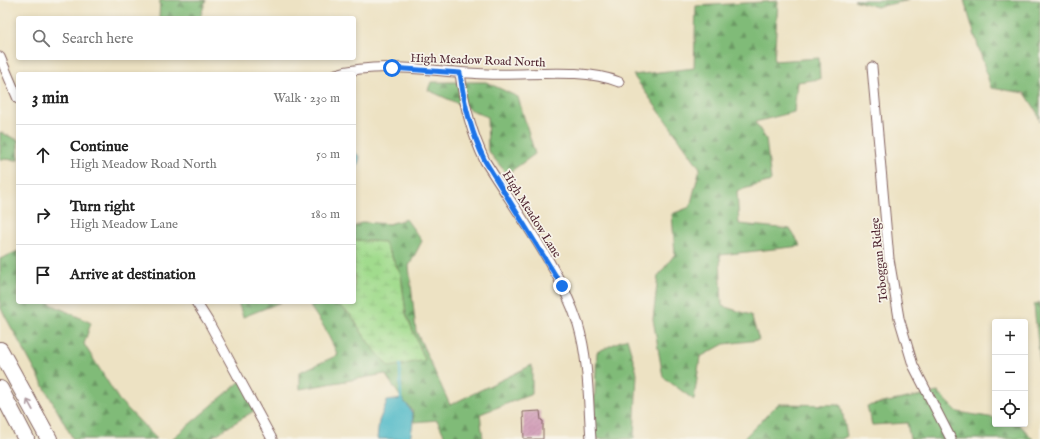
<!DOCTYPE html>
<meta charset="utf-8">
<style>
body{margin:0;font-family:"IM FELL English",serif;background:#f2f2f2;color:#222}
.controls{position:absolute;right:12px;bottom:12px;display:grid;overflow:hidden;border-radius:4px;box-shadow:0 2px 6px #0003}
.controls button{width:36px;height:36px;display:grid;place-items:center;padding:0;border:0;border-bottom:1px solid #e0e0e0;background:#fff;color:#222;font:20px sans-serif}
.stop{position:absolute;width:12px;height:12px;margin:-9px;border:3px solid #1a73e8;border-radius:50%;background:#fff}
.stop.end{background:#1a73e8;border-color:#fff;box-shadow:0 1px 4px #0008}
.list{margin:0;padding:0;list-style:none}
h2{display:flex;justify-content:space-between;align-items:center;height:52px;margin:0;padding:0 16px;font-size:17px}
h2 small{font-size:13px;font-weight:400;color:#767676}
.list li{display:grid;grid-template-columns:26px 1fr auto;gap:12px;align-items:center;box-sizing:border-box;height:60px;padding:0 16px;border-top:1px solid #e0e0e0}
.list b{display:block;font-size:15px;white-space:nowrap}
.list p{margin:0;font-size:13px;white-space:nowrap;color:#767676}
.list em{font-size:13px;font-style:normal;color:#767676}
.icon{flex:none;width:22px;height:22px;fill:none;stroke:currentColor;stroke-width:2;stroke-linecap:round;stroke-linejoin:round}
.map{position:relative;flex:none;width:1040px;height:439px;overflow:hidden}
.search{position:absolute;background:#fff;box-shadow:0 2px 6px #0003;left:16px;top:16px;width:340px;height:44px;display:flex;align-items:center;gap:10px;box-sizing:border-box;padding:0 14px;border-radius:4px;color:#767676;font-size:15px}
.panel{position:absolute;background:#fff;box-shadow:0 2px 6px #0003;left:16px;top:72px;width:340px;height:232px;border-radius:4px}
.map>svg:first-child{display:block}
</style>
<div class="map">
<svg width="1040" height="439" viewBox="0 0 1040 439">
<defs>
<pattern id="forest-firs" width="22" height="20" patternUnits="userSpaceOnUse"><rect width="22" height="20" fill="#80bb78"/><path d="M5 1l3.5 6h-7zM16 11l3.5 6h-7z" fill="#6b9763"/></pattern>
<pattern id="wetland-marsh" width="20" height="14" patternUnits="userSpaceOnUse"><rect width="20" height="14" fill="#a1db8d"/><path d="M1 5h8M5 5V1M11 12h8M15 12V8" fill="none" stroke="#8cbc7a"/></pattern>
<pattern id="building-hatch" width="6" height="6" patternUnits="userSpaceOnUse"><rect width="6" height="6" fill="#cc90b0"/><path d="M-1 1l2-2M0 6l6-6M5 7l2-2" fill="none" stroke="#a8758f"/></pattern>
</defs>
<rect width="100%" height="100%" fill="#f7f3e8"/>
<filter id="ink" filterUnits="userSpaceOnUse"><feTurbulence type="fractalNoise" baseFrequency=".025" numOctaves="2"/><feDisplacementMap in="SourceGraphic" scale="8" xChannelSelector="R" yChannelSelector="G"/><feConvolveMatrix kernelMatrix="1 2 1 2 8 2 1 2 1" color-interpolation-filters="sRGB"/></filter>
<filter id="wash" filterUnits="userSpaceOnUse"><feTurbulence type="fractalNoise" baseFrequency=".012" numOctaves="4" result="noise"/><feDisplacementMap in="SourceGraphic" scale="16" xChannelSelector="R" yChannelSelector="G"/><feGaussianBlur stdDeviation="0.9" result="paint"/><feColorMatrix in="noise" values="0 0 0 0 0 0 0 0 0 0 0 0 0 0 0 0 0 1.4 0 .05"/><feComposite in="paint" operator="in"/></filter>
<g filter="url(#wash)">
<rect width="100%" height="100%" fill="#ede2c3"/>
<!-- forest -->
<path fill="url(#forest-firs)" stroke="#656d52" d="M160,0H206L200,18H159Z
M854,0H910L877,7Z
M964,0H1040V121L1036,110L1025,93L991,88Z
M778,1L774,61L819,58L820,79L797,82L794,112L755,122L766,139L771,181L737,191L739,224L790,229L801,246L720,255L722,306L751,315L759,340L724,344L700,357L694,400L663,377L653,319L658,276L675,254L672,214L690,207L700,168L633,75L694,68L696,6Z
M431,82H486L518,97L535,154L507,174L488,151L487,117L428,90Z
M0,132L18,140V160L0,159Z
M406,219L422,241L409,266L416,331L450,405L532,365V394L480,414L483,439H446L437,420L414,422L412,410L402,399L385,374L300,389V372L338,355L324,327L307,302H335L351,315L368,342L425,360L406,314L401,275L384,242L354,240V227L362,222L389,224Z
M18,251V302H49L51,304L91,323L84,344L119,400L157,439H73L0,307V259Z
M238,302H281L243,317Z
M1040,302V364L1034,305Z
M627,338L637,373L634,439H595L593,428L597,352Z
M242,380L257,409L209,439H172Z
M938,392L958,412L995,418V424H1019L1033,439H910L907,423L872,425L867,406Z
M778,404L841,405L847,436L842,439H743Z"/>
<!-- wetland -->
<path fill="url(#wetland-marsh)" stroke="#767d5c" d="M354,240L384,242L401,275L406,314L425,360L389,367L368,342L351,315L335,302H354Z"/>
<!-- water -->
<path fill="#4ab7c6" stroke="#4a6b78" d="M354,151L360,157L354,180Z
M402,399C416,414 414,419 410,439H377L379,421L387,401Z"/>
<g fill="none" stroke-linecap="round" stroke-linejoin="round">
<!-- stream -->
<path stroke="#4ab7c6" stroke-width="2.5" d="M400,365L401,402"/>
</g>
<g id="blocks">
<!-- building -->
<path fill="url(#building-hatch)" d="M540,411L541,420L543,421V439H524L523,412Z"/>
</g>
</g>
<g filter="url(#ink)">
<use href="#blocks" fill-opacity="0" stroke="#836360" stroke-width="1"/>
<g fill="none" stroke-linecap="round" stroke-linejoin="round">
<defs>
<path id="street" d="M0,57L18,99
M872,67L889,259L899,318L913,365L951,439
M460,73C464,105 471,132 485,161C516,211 560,268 578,324C589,361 588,401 591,439
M336,74C384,60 437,73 487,74C528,76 581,67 619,82
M196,302L208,321L272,439"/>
<path id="highway" d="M0,350L49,439
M0,389L26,439"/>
</defs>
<!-- street casing -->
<use href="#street" stroke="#836360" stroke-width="11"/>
<!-- highway casing -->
<use href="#highway" stroke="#836360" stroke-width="18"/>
<!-- street -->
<use href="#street" stroke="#fff" stroke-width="9"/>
<!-- highway -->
<use href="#highway" stroke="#fff" stroke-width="16"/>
</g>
<!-- one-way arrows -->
<defs><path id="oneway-shaft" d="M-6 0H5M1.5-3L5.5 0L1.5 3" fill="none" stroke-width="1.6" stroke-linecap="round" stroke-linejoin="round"/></defs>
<use stroke="#ae9aa0" href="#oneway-shaft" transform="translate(30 405) rotate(-119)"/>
</g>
<g fill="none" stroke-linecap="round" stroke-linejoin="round" filter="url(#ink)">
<!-- route -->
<path stroke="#1a73e8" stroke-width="5" d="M392,68L460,73C464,105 471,132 485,161L562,286"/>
</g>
<g text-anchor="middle" stroke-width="3.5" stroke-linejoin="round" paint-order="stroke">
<!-- street labels -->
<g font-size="12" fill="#4a1f2b" stroke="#f7f3e8">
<text transform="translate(478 60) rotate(2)" y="4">High Meadow Road North</text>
<text transform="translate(532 214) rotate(58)" y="4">High Meadow Lane</text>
<text transform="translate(879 260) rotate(-96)" y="4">Toboggan Ridge</text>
</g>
</g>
</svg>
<div class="controls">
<button>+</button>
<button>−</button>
<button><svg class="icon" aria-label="locate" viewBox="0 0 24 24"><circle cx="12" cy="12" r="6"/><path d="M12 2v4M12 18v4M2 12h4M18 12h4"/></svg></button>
</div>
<div class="stop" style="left:392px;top:68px"></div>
<div class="stop end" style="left:562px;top:286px"></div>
<div class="search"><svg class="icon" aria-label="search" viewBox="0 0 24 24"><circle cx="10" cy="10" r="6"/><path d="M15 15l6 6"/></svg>Search here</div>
<section class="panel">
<h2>3 min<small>Walk · 230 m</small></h2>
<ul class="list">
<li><svg class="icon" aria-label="ahead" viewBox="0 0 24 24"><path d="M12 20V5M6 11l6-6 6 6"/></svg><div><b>Continue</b><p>High Meadow Road North</p></div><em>50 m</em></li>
<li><svg class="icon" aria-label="right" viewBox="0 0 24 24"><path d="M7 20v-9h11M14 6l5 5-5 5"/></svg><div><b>Turn right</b><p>High Meadow Lane</p></div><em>180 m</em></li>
<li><svg class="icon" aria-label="arrive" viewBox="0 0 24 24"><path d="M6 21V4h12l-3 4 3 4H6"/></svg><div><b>Arrive at destination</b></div></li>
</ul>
</section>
</div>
